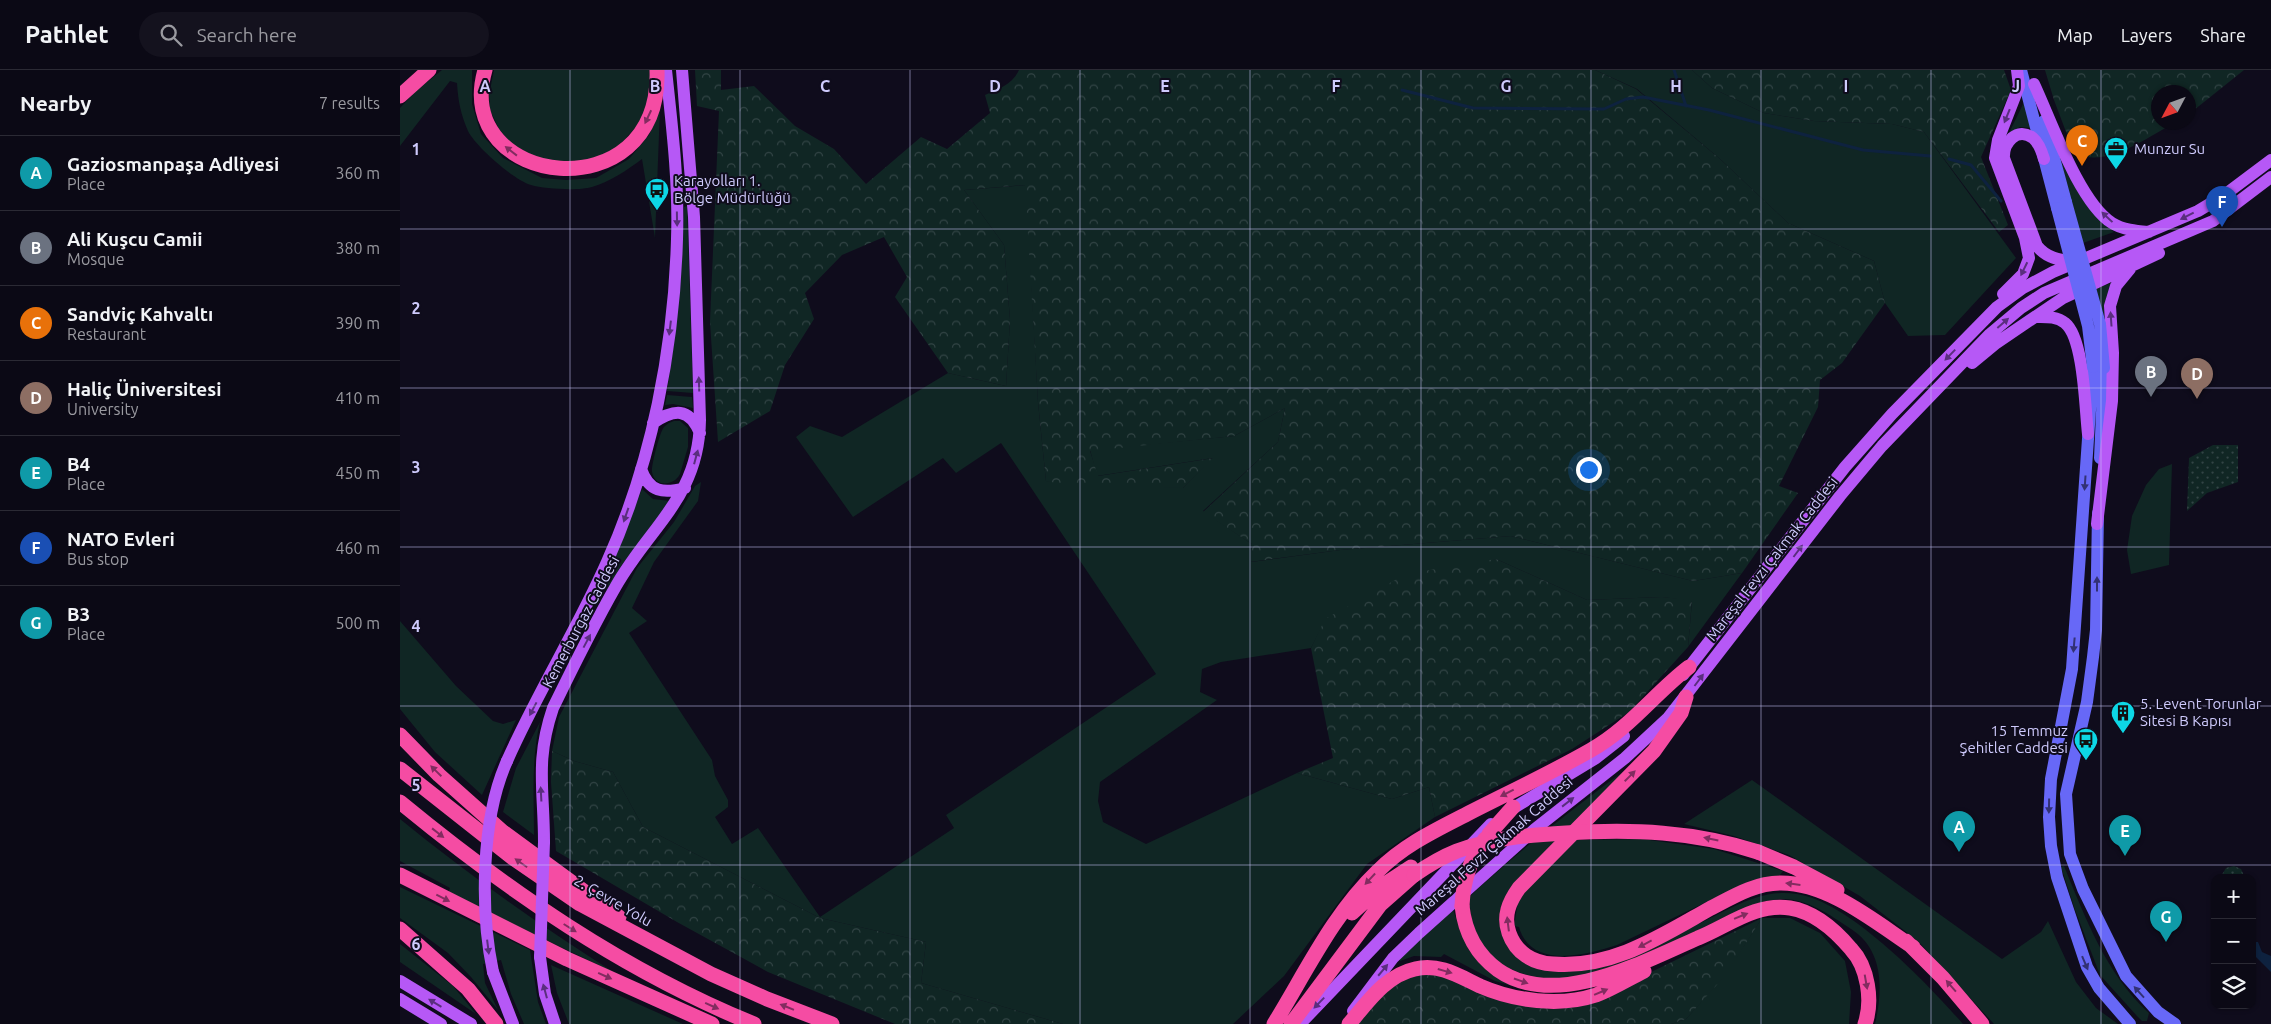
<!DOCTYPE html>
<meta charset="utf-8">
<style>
body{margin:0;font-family:Ubuntu,sans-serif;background:#14121e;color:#f1f3f6}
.controls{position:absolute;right:15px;bottom:15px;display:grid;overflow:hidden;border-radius:10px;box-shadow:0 1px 4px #0004}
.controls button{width:45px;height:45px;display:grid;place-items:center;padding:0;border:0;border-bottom:1px solid #2b2a34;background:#0b0915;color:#f1f3f6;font:25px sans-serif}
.compass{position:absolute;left:1751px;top:15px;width:45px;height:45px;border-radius:50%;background:#0b0915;box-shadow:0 1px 4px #0004;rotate:229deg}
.you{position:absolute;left:1188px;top:399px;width:18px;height:18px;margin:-12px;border:4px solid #fff;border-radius:50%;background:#1a73e8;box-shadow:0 0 0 8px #1a73e833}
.badge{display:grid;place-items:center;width:32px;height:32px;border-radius:50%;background:#8c9099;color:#fff;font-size:16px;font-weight:700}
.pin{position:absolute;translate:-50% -41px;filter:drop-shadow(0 1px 2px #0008)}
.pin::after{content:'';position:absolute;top:26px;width:18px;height:15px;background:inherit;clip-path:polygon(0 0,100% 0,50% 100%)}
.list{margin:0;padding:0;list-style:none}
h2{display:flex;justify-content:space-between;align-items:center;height:65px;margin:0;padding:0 20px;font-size:21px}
h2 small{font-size:16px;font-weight:400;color:#9a9aa0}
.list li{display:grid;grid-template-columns:32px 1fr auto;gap:15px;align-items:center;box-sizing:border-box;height:75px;padding:0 20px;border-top:1px solid #2b2a34}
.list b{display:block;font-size:19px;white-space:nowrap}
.list p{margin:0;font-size:16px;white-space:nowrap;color:#9a9aa0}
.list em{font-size:16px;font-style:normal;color:#9a9aa0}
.icon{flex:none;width:28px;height:28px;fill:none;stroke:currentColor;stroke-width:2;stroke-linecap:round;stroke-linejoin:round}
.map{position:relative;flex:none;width:1871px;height:954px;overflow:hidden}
header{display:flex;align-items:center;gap:30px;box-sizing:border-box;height:70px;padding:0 25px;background:#0b0915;border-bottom:1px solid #2b2a34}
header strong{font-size:24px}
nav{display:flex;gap:28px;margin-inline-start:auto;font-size:18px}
.search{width:350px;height:45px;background:#14121e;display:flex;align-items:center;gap:12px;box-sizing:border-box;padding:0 18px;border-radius:28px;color:#9a9aa0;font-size:19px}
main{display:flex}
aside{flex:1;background:#0b0915}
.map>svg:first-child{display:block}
</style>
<header>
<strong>Pathlet</strong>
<div class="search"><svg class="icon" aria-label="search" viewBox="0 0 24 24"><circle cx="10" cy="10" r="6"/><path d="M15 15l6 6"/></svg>Search here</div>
<nav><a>Map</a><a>Layers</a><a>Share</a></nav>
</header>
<main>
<aside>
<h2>Nearby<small>7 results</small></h2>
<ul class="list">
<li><span class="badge" style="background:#0f9aa8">A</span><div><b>Gaziosmanpaşa Adliyesi</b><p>Place</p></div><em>360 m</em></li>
<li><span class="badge" style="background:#6b7280">B</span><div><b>Ali Kuşcu Camii</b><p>Mosque</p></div><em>380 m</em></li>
<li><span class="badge" style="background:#e8710a">C</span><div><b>Sandviç Kahvaltı</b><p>Restaurant</p></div><em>390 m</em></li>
<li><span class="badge" style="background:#8d6e63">D</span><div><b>Haliç Üniversitesi</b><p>University</p></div><em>410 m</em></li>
<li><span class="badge" style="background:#0f9aa8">E</span><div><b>B4</b><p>Place</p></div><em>450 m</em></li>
<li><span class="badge" style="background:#1a4fb4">F</span><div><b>NATO Evleri</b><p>Bus stop</p></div><em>460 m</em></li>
<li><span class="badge" style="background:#0f9aa8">G</span><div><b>B3</b><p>Place</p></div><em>500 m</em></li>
</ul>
</aside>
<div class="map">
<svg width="1871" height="954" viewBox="0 0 1871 954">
<defs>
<pattern id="forest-crowns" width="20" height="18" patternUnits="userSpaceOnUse" patternTransform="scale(1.25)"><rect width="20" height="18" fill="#102624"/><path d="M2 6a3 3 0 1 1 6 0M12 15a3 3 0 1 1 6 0" fill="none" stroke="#324445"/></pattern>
<pattern id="park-dots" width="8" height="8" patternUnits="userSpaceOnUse" patternTransform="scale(1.25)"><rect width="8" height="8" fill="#102624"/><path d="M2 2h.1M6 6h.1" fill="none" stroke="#324445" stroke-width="1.8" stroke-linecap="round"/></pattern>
</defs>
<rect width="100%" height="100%" fill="#0f0c1c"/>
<!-- grass -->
<path fill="#102624" d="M42,0H72V34L81,64L103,88L142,108L166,110L196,108L229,89L249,65L260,39L255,168L242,89C227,100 210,112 192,117C178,121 145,119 131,115C114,110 76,77 68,61C61,45 58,31 57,13L50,11L0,76V38L16,21Z
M94,0H252L244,48L217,78L187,92L145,91L112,75L99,59L90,40L89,25Z
M1195,0H1292L1312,18L1364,43L1414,51L1492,54L1524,62L1616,188L1545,265L1508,266L1485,233L1474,191L1388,153L1320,89L1237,19Z
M1625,30L1631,58L1620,57L1609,63Z
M1661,87L1701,152L1714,162L1683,173L1668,132Z
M626,115L638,332L646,411L783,418L813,388L697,406L690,380L834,366L885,338L878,372L803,441L852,474L851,492L940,480L1111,466L1293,511L1342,503L1288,577L1292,531L1262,527L1187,530L1096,489L926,549L911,578L821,592L802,599L800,622L817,630L700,712L698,731L703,752L746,774L897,703L992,729L1029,717L1035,747L967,794L884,906L833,954H663L521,913L526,872L420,848L243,757L213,702L174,691L152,681L159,647L237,498L274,452L295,416L301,412L298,431L254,492L232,538L247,551L229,563L312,690L315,706L328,730V737L315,747L332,774L358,758L420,847L554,758L546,745L756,604L601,373L556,403L543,388L453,447L396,367L410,356L442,367L548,303L606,316L610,250L604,175L564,120Z
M287,136L293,323L267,321C277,259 282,199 284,137Z
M1711,213L1706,228L1707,255L1695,219Z
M267,325L292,327L293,338L273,334L265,335Z
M274,351H280L288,358V377L280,404C274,416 255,418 252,402C251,396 260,361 264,357C267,354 270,352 274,351Z
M1772,394L1769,495L1731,504L1727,480L1732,446L1746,415L1759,399Z
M242,419L253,429L270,431L221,496L207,520L203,518Z
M0,551L56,616L93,651L103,654L116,650L82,725L35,682L0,639Z
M140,652C131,690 134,726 134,765L103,742L116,698Z
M1232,695L1189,738L1100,852L1152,901C1197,887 1243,875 1287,859C1322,845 1357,817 1397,824C1450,832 1528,914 1563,954H1475C1483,920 1484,880 1451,859C1430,845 1408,829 1383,829C1359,830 1339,840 1319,850C1259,878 1175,931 1109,898C1080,883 1071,859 1069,827C1121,779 1175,737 1232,695Z
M1352,710L1602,889L1641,862L1648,851L1676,912L1696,938L1718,954H1594L1519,872L1460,826L1389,785L1334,766L1284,754Z
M0,749C69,805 140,856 215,903L48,823L50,818L0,791Z
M1242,769L1314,779L1383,801L1380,805L1346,813L1217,875C1186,885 1131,900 1119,857L1114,856L1118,832L1125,822L1175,770Z
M1664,796C1686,849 1706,904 1749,943L1747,951H1742L1737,946L1700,905L1675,840L1661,797Z
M0,817L130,880L138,932L146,954H124L111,924L101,890L83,894L85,913L98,940L71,907L48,883L0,848Z
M1053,840L1060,859L1126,917V920L1095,911L1044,884L1041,887L1014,886L1000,891V888Z
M1362,848H1390L1420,863L1445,891L1451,922L1449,954H1271L1286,949L1324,906Z
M0,874L53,916L76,944L0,892Z
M151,895L283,954H169L157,923Z"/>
<!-- forest -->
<path fill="url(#forest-crowns)" d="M295,0H321V20L354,16L395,56L434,79L466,114L521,67L547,79L590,43L585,25C598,20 613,14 619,0H1195L1236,19L1320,89L1388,153L1474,191L1485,233L1442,293L1420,310L1418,337L1379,416L1398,423L1342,503L1293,511L1111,466L940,480L850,492L852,474L803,442L878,372L885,338L834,366L690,381L698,406L814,388L783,418L676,417L646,411L638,332L625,115L564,120L604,175L610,250L606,316L548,303L495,227L507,207L484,167L442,185L405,223L414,249L385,295L370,341L318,372L310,252L319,41L297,36Z
M1292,0H1604L1611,20L1581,87L1608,155L1599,162L1524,62L1492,54L1414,51L1364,43L1312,18Z
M1645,0H1844L1789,44L1788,22H1758V52L1774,53C1746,68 1706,99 1674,83L1654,30Z
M1096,489L1187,530L1262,527L1292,530L1288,577L1229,642L1172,679L1035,747L1029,717L992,729L897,703L933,688L911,578L925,549L1006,504Z
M152,681L174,691L213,702L243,757L420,848L526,872L521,913L663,954H495L368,902L277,852L156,781L151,712Z
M1362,848L1325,906L1286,949L1271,954H958L980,926L1003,908L1029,901L1151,937L1239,908Z"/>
<!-- park -->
<path fill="url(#park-dots)" d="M1813,375H1838V412L1807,423L1787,441L1789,388Z
M1834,796L1841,799L1845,808H1820L1826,798Z"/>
<!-- water -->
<path fill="#0e223f" d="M1852,872H1858L1862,882L1871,886V902L1852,883Z"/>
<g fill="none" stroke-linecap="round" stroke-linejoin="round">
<!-- stream -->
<path stroke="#0e223f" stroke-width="3" d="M1274,0L1286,36
M1002,20L1073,38L1204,39L1226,29L1243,27L1309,40L1463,80L1530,86
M1549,89L1571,95L1601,131"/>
<!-- secondary -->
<path stroke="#6768f7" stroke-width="12" d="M1621,0L1657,138
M1644,51L1666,132
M1693,297L1672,599L1651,709L1649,747L1651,776L1657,807L1687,897L1699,918L1730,954
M1700,388L1704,298
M1698,443L1696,560L1693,587L1687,632L1666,724L1670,784L1683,819L1726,906L1758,942L1775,954"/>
<!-- primary -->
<path stroke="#b658f6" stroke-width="12" d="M1634,14C1651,50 1679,132 1712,153C1723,160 1737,161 1749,162
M1644,89C1642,82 1639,73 1633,68C1617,56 1603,73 1604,88L1637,176C1647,189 1661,190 1677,192
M1603,224L1623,204L1629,188L1625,168L1595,88L1598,70L1619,16L1617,0
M1635,247C1645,247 1657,246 1665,253C1684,268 1685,339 1688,364
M1572,293L1595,274L1663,228L1759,183
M253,353C274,339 289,337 300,363
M241,399C249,422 263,424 285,418
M1697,454L1712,331L1713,283L1710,236L1716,216L1730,199
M1283,605L1445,397L1492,344L1597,237L1623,218L1653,202L1798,141L1823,126L1871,90
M107,691C137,623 177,560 207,492C252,392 274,278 277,169C279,113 272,56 266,0
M1107,742L1196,688L1224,666
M144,772C144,719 135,691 153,638C173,597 193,556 216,516C250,456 299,427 300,350L294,147L282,0
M140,887L145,924L155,954
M93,902L113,954
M0,911L71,954
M0,929L41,954
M953,941L993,888L1019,863L1135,759L1225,688L1268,648L1440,426L1482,376L1590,264L1621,238L1644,223L1813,151L1871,107
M900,954L1091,754"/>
<!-- motorway -->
<path stroke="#f54ca3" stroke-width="15" d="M85,0C51,118 262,144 257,0
M0,26L29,0
M1286,627L1281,643L1254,681L1119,818C1109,832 1103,846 1109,863C1116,883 1133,893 1153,894C1212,899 1261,866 1311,838C1334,826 1355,813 1381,813C1429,813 1475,852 1513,877
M0,665L39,705L103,762L219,847
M0,699L113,788L180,834L311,904L367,929L432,954
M0,732C108,821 224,901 354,954
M1089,764L1113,737
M1358,782L1394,797L1437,820
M0,805L167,889L312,954
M1062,836C1065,863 1076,884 1098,900C1155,940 1243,892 1298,868C1328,856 1355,833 1390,838C1415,842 1435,860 1451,879C1468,897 1473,931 1465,954
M952,843L982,816L1011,797
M0,859L68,919L96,954
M1506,871L1543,908L1582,954
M874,954C906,902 933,844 978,801C1004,775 1034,761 1067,744C1108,723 1151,703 1191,680C1230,658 1255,623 1289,597
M891,954L980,835L1014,805
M949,954C967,933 986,905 1015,899C1039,893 1059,906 1080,916C1114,931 1160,937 1196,925C1212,919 1228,909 1244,901"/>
<!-- secondary-bridge -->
<path stroke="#6768f7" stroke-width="12" d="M1666,132L1700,254L1704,298
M1657,138L1688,256L1693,297"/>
<!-- primary-bridge -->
<path stroke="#b658f6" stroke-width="12" d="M140,887L144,772
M93,902C80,840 81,749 107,691"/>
<!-- motorway-bridge -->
<path stroke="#f54ca3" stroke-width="15" d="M1014,805C1027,796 1042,787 1057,781C1092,768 1129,765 1166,763C1232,759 1294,761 1358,782
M1062,836C1063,812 1070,789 1085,769"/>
</g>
<!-- one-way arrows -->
<defs><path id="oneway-solid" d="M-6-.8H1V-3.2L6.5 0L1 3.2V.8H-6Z" transform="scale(1.25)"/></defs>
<g fill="#5a2e7e">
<use href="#oneway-solid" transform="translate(1607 46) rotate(112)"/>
<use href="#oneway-solid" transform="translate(1787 146) rotate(153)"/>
<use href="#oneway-solid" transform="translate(1707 147) rotate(-137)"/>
<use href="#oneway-solid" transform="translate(277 149) rotate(89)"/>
<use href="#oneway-solid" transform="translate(1624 199) rotate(116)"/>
<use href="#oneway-solid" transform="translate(1711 249) rotate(-94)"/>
<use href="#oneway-solid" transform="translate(1603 253) rotate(-41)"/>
<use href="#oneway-solid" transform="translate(270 258) rotate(97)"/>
<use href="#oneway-solid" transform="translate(1550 285) rotate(134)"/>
<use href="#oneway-solid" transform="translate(299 314) rotate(-92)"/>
<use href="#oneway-solid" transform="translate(296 387) rotate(-75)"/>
<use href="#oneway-solid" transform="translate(226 445) rotate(109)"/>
<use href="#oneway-solid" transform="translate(1398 481) rotate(-53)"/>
<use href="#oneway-solid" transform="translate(187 571) rotate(-62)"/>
<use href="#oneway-solid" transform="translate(1299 610) rotate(-53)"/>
<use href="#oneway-solid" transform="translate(133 639) rotate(118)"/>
<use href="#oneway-solid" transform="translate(141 724) rotate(-93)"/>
<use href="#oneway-solid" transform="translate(1168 732) rotate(-38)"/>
<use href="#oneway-solid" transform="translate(88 877) rotate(83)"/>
<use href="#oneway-solid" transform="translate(983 900) rotate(-50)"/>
<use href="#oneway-solid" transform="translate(145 921) rotate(-105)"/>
<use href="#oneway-solid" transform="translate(35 933) rotate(-149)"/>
<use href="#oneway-solid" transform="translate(919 933) rotate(134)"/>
</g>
<g fill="#822c60">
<use href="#oneway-solid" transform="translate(248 47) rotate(115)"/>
<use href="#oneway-solid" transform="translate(111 81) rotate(-142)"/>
<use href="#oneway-solid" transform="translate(36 701) rotate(-136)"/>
<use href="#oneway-solid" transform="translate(1230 706) rotate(-45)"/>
<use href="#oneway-solid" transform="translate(1107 723) rotate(153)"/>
<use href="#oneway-solid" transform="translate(38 763) rotate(38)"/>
<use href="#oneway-solid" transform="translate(1311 769) rotate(-168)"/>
<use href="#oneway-solid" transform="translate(121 793) rotate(-145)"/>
<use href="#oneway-solid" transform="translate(970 809) rotate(133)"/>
<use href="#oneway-solid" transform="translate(1393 814) rotate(-173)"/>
<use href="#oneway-solid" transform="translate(43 828) rotate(27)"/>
<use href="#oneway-solid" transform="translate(1341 846) rotate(-22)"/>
<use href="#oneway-solid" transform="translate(1108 854) rotate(-97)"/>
<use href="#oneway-solid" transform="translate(170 858) rotate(32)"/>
<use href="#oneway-solid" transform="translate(1245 874) rotate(152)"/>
<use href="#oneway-solid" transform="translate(1045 901) rotate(16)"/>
<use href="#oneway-solid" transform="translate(205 906) rotate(24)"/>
<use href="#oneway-solid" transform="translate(1121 911) rotate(19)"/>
<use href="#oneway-solid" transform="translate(1466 912) rotate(80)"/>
<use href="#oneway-solid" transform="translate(1551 916) rotate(-131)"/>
<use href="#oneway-solid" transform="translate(1201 922) rotate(-23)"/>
<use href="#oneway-solid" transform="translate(312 936) rotate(24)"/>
<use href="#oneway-solid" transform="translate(387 937) rotate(-158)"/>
</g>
<g fill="#323174">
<use href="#oneway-solid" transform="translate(1685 413) rotate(94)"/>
<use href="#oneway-solid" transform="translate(1697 514) rotate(-90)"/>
<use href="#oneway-solid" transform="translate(1674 575) rotate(95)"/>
<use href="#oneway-solid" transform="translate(1649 736) rotate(91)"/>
<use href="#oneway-solid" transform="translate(1685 893) rotate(67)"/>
<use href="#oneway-solid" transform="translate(1739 922) rotate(-132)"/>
</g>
<!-- grid -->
<path fill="none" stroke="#cecafc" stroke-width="1" stroke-opacity="0.55" d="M170,0V954M340,0V954M510,0V954M680,0V954M850,0V954M1021,0V954M1191,0V954M1361,0V954M1531,0V954M1701,0V954M0,159H1871M0,318H1871M0,477H1871M0,636H1871M0,795H1871"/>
<!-- icons -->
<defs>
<symbol id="office-pin" viewBox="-11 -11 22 30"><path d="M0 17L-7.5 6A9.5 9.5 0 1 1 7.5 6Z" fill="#0dd7e6" stroke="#0f0c1c"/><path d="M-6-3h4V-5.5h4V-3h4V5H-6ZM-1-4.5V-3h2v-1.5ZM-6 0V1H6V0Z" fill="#111"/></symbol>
<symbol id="bus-pin" viewBox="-11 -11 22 30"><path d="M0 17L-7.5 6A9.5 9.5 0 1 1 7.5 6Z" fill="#0dd7e6" stroke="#0f0c1c"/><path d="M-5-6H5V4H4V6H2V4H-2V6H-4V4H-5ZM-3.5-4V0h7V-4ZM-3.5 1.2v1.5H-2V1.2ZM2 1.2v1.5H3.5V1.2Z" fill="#111"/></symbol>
<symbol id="building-pin" viewBox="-11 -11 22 30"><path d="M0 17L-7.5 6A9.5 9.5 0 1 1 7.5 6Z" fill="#0dd7e6" stroke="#0f0c1c"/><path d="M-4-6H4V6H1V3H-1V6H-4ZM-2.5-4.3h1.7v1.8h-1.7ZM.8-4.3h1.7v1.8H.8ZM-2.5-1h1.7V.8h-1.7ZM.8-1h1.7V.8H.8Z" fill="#111"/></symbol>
</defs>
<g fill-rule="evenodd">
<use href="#office-pin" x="1702" y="65" width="28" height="38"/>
<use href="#bus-pin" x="243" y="106" width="28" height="38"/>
<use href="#building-pin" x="1709" y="629" width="28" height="38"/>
<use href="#bus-pin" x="1672" y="656" width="28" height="38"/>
</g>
<g text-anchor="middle" stroke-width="4" stroke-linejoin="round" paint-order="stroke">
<!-- poi labels -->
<g font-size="15" fill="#cecafc" stroke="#0f0c1c" text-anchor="start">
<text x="1734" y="84">Munzur Su</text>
<text x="274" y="116">Karayolları 1.<tspan x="274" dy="17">Bölge Müdürlüğü</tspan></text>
<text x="1740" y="639">5. Levent Torunlar<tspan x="1740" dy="17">Sitesi B Kapısı</tspan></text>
<text x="1668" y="666" text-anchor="end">15 Temmuz<tspan x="1668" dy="17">Şehitler Caddesi</tspan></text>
</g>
<!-- street labels -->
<g font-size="15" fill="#cecafc" stroke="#0f0c1c">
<text transform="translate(1372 489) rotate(-52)" y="5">Mareşal Fevzi Çakmak Caddesi</text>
<text transform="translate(181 552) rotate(-62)" y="5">Kemerburgaz Caddesi</text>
<text transform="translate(1094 776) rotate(-41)" y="5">Mareşal Fevzi Çakmak Caddesi</text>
<text transform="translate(213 831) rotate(30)" y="5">2. Çevre Yolu</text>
</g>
</g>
<g font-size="16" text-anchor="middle" font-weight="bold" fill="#cecafc" stroke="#0f0c1c" stroke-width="4" stroke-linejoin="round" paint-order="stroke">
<text x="85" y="22">A</text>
<text x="255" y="22">B</text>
<text x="425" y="22">C</text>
<text x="595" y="22">D</text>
<text x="765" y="22">E</text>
<text x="936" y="22">F</text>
<text x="1106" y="22">G</text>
<text x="1276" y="22">H</text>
<text x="1446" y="22">I</text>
<text x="1616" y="22">J</text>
<text x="16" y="85">1</text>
<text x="16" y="244">2</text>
<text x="16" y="403">3</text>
<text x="16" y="562">4</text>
<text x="16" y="721">5</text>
<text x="16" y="880">6</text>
</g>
</svg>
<div class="controls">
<button>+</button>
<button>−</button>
<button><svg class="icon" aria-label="layers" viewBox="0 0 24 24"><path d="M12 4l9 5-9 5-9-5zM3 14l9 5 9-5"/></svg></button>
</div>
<svg class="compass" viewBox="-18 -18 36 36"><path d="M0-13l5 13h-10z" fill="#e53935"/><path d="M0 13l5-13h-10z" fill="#9a9aa0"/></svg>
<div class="you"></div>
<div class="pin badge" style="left:1559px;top:782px;background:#0f9aa8">A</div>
<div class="pin badge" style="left:1751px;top:327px;background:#6b7280">B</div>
<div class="pin badge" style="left:1682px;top:96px;background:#e8710a">C</div>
<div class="pin badge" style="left:1797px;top:329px;background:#8d6e63">D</div>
<div class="pin badge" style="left:1725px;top:786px;background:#0f9aa8">E</div>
<div class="pin badge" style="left:1822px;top:157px;background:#1a4fb4">F</div>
<div class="pin badge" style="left:1766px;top:872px;background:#0f9aa8">G</div>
</div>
</main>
